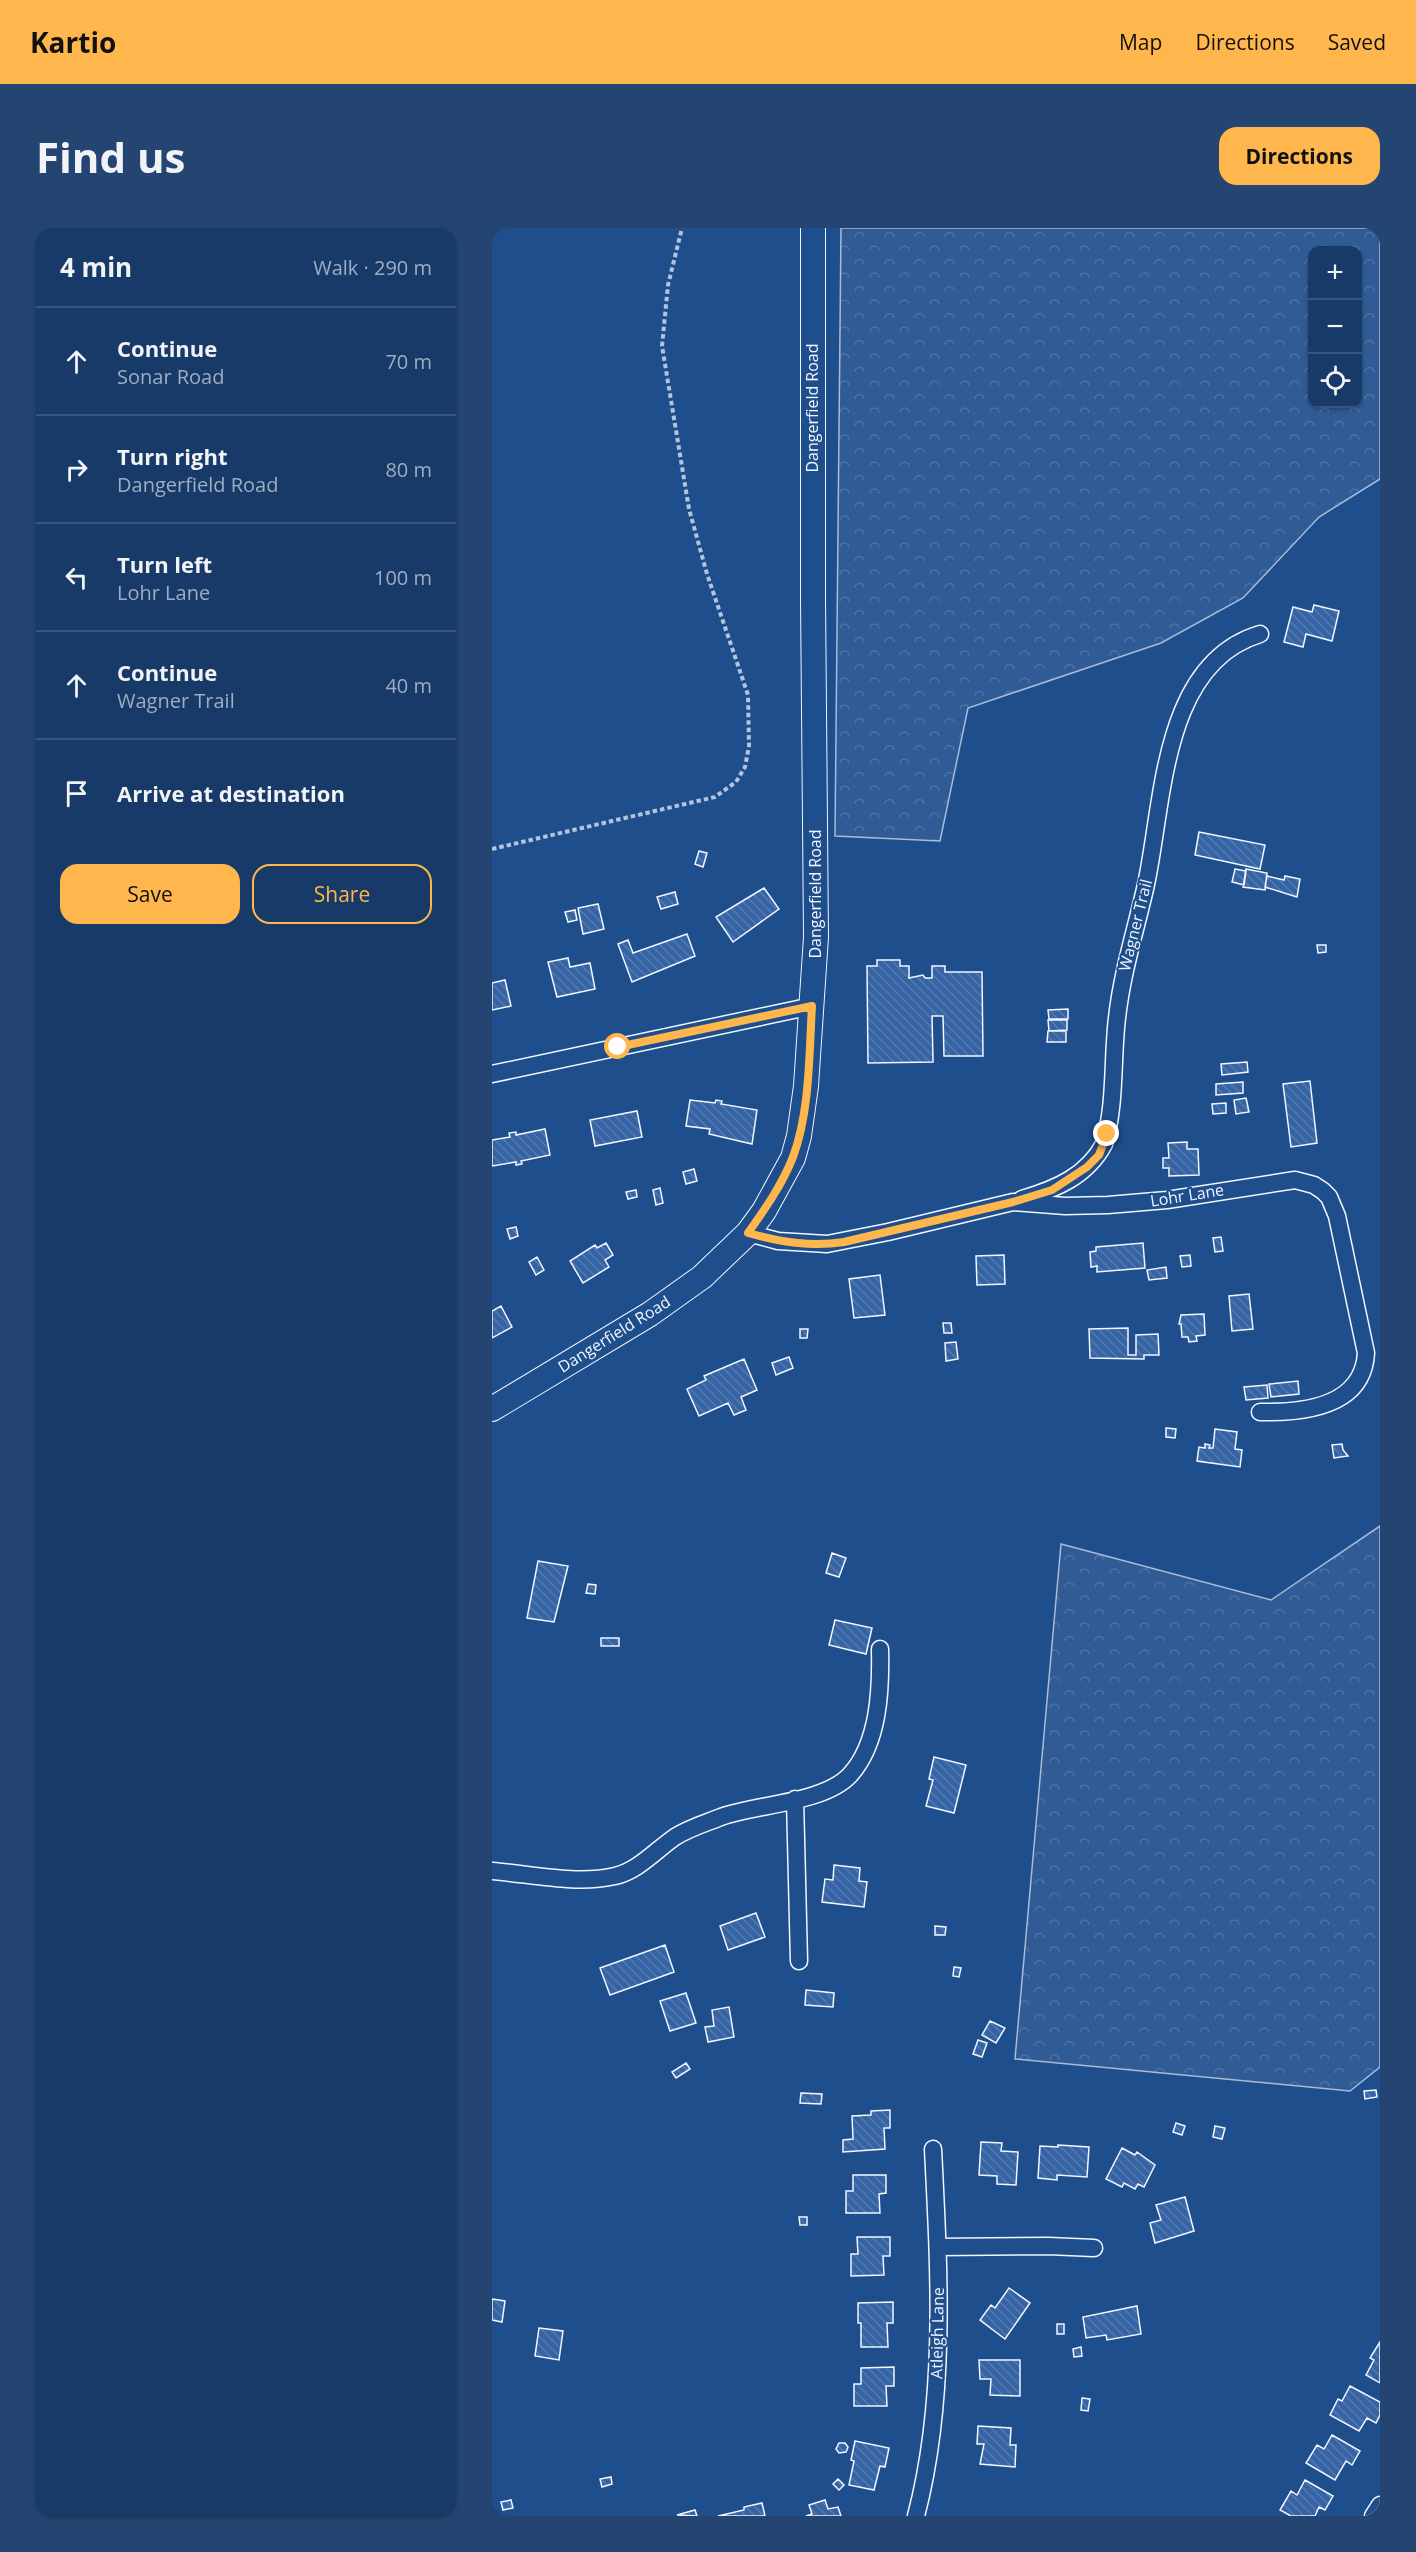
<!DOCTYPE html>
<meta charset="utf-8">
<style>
body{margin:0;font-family:"Open Sans",sans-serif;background:#244571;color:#f1f3f6}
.controls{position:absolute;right:18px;top:18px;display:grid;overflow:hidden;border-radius:12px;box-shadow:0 2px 4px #0004}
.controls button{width:54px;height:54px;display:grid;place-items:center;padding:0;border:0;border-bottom:2px solid #36547d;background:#173a69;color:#f1f3f6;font:30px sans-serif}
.stop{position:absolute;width:18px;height:18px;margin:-14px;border:4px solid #ffb74d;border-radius:50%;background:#fff}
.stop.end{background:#ffb74d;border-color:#fff;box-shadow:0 2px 6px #0008}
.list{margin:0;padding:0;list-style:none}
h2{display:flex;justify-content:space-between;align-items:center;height:78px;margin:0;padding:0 24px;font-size:26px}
h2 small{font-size:20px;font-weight:400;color:#9eadc0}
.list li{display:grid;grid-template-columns:39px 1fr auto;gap:18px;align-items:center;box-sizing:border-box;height:108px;padding:0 24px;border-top:2px solid #36547d}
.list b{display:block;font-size:22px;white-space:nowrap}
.list p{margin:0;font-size:20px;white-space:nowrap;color:#9eadc0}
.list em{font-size:20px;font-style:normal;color:#9eadc0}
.actions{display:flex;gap:12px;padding:18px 24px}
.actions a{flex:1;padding:14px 0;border:2px solid #ffb74d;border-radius:18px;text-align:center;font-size:21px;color:#ffb74d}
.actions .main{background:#ffb74d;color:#111}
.icon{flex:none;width:33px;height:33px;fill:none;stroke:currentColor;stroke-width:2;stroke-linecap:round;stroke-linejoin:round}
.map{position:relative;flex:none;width:888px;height:2288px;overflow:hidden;border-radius:18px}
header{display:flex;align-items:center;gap:36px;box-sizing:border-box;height:84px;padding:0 30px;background:#ffb74d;color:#111}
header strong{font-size:28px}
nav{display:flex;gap:33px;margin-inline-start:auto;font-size:21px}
.intro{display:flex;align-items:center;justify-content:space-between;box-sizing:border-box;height:144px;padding:0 36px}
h1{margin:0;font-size:42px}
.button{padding:15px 27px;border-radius:18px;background:#ffb74d;color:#111;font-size:21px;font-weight:700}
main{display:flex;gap:36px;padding:0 36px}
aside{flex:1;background:#173a69;border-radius:18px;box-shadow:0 2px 4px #0004}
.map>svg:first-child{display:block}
</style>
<header>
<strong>Kartio</strong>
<nav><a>Map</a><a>Directions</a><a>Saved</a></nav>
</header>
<div class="intro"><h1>Find us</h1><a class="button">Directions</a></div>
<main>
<aside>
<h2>4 min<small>Walk · 290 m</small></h2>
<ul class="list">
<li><svg class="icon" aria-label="ahead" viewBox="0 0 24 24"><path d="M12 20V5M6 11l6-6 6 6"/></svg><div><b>Continue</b><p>Sonar Road</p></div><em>70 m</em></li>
<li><svg class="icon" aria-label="right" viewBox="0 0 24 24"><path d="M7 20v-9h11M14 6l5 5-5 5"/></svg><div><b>Turn right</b><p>Dangerfield Road</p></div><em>80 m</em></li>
<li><svg class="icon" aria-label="left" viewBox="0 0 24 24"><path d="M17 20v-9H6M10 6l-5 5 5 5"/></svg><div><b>Turn left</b><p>Lohr Lane</p></div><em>100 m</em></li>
<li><svg class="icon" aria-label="ahead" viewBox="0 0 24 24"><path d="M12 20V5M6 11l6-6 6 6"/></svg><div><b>Continue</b><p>Wagner Trail</p></div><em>40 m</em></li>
<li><svg class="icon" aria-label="arrive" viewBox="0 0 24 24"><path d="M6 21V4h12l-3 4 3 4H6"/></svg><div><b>Arrive at destination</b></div></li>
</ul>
<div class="actions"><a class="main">Save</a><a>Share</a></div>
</aside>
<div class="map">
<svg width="888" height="2288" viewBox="0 0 888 2288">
<defs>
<pattern id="forest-crowns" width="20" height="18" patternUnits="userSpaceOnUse" patternTransform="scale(1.5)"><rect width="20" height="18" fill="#305b95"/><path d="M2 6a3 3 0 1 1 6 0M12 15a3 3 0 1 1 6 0" fill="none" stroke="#4e73a5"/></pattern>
<pattern id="building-back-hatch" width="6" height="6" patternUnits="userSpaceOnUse" patternTransform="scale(1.5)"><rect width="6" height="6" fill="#3563a3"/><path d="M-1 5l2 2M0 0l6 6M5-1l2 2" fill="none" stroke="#537ab1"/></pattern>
</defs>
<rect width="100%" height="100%" fill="#1f4e8c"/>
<!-- forest -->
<path fill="url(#forest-crowns)" stroke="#a8bbd7" stroke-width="1.5" fill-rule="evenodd" d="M349,0H888V251L827,289L751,370L669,415L476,480L448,613L343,608ZM866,22V176H820V22Z
M888,1298V1839L858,1863L523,1831L569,1316L779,1372Z"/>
<!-- building -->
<path fill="url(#building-back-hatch)" stroke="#f2f6ff" stroke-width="1.5" d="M822,377L847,383L840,413L814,406L811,419L792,414L801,379L820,384Z
M707,604L773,617L768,641L703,627Z
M207,623L215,625L211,639L203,636Z
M743,641L754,643L752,657L740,654Z
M754,641L775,645L773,662L751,659Z
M775,648L792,652L793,648L808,651L805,669L773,659Z
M272,660L287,681L241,714L224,689Z
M183,664L186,676L169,681L165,669Z
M106,676L112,701L91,706L86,680Z
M83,682L85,692L76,694L73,684Z
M195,706L203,728L140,754L126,716L136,712L141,725Z
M825,717H834V724L826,725Z
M76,730L78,739L98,735L103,761L65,769L56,734Z
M385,732H408V738H417V750L431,747L433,750H440V738H453V744H490L491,828H452L451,788H440L441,834L376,835L375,738H385Z
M13,752L19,778L0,782V755Z
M576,781V791H557L556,782Z
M556,792H575V802L557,803Z
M556,803H574V814H555Z
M755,834L756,844L730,847L729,836Z
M818,853L825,915L799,919L791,856Z
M751,854V865L724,867V856Z
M754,870L757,884L744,886L742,872Z
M198,872L223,875L224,872L230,873L229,876L265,882L260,916L217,906L218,901L194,898Z
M734,875V885L721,886L720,876Z
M145,883L150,909L103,918L98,892Z
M53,901L58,927L29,933L30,936L24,937V934L0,938V912L18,909L17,905L24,904V907Z
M695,914V921H706L707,947L677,948V940H671V930H677L676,915Z
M202,941L205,953L194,956L191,944Z
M168,960L171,975L164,977L161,962Z
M144,962L145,969L136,971L134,964Z
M24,999L26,1008L18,1011L15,1001Z
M729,1009L731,1023L723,1024L721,1010Z
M114,1015L121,1027L113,1032L117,1039L91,1055L78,1033L103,1017L105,1020Z
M651,1015L653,1040L605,1044V1038L599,1039L598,1024L604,1023V1019Z
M512,1027L513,1056L485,1057L484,1028Z
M698,1027L699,1038L690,1039L688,1028Z
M45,1029L52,1042L44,1047L37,1034Z
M674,1039L675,1050L657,1052L655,1042Z
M388,1047L393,1087L362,1090L357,1051Z
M757,1066L761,1101L740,1103L737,1068Z
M9,1078L20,1099L0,1110V1083Z
M712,1086L713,1107L704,1108L705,1113L697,1114L696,1109H690L689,1096H687L689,1087Z
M451,1095H459L460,1105H452Z
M636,1100V1127H644V1107L666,1106L667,1127H652V1131L598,1130L597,1101Z
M308,1101H316L315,1110H308Z
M464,1114L466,1131L454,1133L453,1115Z
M297,1129L301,1140L284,1147L280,1135Z
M252,1131L265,1162L249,1169L254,1182L242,1187L236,1175L207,1188L195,1161L214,1152L212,1148Z
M806,1153L807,1166L779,1169L777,1156Z
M775,1157L776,1170L754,1172L752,1159Z
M674,1200L684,1201L683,1210L674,1209Z
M723,1201L745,1204L743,1221L750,1222L748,1239L705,1233L707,1219L713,1220V1216L718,1217L717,1220H721Z
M850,1216L851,1222L856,1228L842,1230L840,1217Z
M340,1325L354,1330L347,1349L334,1345Z
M46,1333L76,1338L62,1394L35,1390Z
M96,1356L104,1357L103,1366L94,1365Z
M343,1392L380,1400L374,1426L337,1417Z
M109,1410H127V1418H109Z
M442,1529L474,1537L462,1585L434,1578L441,1552L437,1551Z
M342,1637L368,1640L367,1653L375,1654L372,1679L330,1674L333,1651L341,1652Z
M264,1685L273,1709L236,1722L228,1698Z
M443,1698L454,1699L453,1707H443Z
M173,1717L182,1744L118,1767L108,1740Z
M462,1739L469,1740L467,1749L461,1748Z
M314,1762L342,1765L341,1779L313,1777Z
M194,1765L204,1795L178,1803L168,1773Z
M237,1779L242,1809L216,1814L213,1799L222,1798L220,1782Z
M498,1793L513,1800L504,1815L490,1807Z
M486,1812L495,1815L490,1829L481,1826Z
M194,1835L198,1841L184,1850L180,1844Z
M884,1862L885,1869L873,1871L872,1863Z
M309,1865L330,1866L329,1876L308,1875Z
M398,1882V1900H392L393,1921L351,1924V1912L361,1911L360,1888L379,1887V1883Z
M684,1895L693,1898L690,1907L681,1904Z
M723,1898L733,1900L730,1911L721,1909Z
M489,1914L510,1915L509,1923L526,1924L524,1957L505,1956V1948L487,1947Z
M566,1917L597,1919L595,1949L565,1947V1952L546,1950L548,1918L566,1919Z
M630,1920L643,1927L645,1924L663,1937L652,1959L646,1956L643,1961L632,1955L630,1959L614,1951Z
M361,1947H394V1965L387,1966L388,1985H354V1963H361Z
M693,1969L702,2003L663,2015L658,1995L669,1992L664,1977Z
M307,1989H315V1997H308Z
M365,2009H398V2028H391L392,2047L359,2048V2026H366Z
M517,2060L538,2075L513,2111L488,2092L499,2077L503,2080Z
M0,2071L13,2073L10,2094L0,2092Z
M401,2074V2095H395L396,2119H369V2095H366V2075Z
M645,2078L649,2106L615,2112L614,2107L594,2110L591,2089Z
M565,2096H572V2106H565Z
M47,2100L71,2103L67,2132L43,2128Z
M888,2114V2155L874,2147L882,2132L878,2130Z
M589,2119L590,2128L582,2129L581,2121Z
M487,2132H528V2168L498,2167L499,2151H488Z
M402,2139V2158H394L395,2178H362V2156H369V2140Z
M858,2158L888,2174V2187L884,2195L875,2190L867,2203L838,2187L846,2171L850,2173Z
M590,2170L598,2171L596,2183L589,2182Z
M486,2198L519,2200L518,2217H524L523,2239L488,2236L492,2216H485Z
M840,2207L868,2223L860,2237L854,2233L843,2252L814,2235L825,2217L832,2221Z
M363,2213L397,2220L393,2239L388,2238L382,2262L357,2257L362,2233L359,2232Z
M347,2215H353L356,2219L354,2224L347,2225L344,2221Z
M119,2249L120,2256L110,2259L108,2251Z
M346,2251L352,2257L347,2262L341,2256Z
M813,2252L841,2268L833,2282L827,2279L823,2288H799L788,2282L799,2263L805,2267Z
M19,2272L21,2280L11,2282L9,2274Z
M333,2272L336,2281L346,2279L349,2288H314L320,2286L317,2277Z
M270,2275L273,2288H226L252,2282V2279Z
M203,2282L205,2288L185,2287Z"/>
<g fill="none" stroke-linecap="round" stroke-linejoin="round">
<defs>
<path id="street" d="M0,846L320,778
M530,971C564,961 595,948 612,916C624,876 620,831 625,790C630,745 643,704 653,661C672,579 668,436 768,406
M256,1005L286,1013L335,1016L396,1004L521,974L573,978L616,977L675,972L803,952L822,957L831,963L837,969L845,988L874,1125C871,1179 811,1185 768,1184
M303,1571L307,1733
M0,1643C39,1646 84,1657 123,1648C146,1643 164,1622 183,1609C197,1600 214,1595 229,1589C265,1576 332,1575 358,1547C387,1515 389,1462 388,1421
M446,2019L556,2018L602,2020
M424,2288C455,2170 447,2041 441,1921
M881,2288L888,2277"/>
<path id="secondary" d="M0,1181L158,1086L210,1049L256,1005L272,983L301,930L307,908L314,858L324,709L321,369V0"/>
</defs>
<!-- street casing -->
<use href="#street" stroke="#f2f6ff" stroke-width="19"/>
<!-- secondary casing -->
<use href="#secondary" stroke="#f2f6ff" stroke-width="26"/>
<!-- path -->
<path stroke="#b3c4dc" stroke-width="4" stroke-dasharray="4.5 3" stroke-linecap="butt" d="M0,621L223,569L244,554L253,539L257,518L256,467L215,346L197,281L170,118L176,57L190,0"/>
<!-- street -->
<use href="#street" stroke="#1f4e8c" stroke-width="16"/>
<!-- secondary -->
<use href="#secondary" stroke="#1f4e8c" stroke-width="24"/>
</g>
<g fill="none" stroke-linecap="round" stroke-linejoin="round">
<!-- route -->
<path stroke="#ffb74d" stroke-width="8" d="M126,819L320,778C317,827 318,883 301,929C290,957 273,981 256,1005C289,1014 318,1019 352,1014L521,974L560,962L595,939L607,927L615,906"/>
</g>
<g text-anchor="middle" stroke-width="4.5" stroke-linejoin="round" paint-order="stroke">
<!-- street labels -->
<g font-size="16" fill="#f2f6ff" stroke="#1f4e8c">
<text transform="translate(320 180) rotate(-90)" y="6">Dangerfield Road</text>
<text transform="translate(323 666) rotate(-90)" y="6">Dangerfield Road</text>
<text transform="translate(643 697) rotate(-76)" y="6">Wagner Trail</text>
<text transform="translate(695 967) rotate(-9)" y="6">Lohr Lane</text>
<text transform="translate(122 1106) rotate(-32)" y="6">Dangerfield Road</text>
<text transform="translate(445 2105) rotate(-89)" y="6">Atleigh Lane</text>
</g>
</g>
</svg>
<div class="controls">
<button>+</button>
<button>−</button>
<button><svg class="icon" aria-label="locate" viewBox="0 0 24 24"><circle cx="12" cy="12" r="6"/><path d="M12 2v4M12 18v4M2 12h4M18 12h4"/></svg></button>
</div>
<div class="stop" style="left:126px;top:819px"></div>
<div class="stop end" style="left:615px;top:906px"></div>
</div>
</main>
